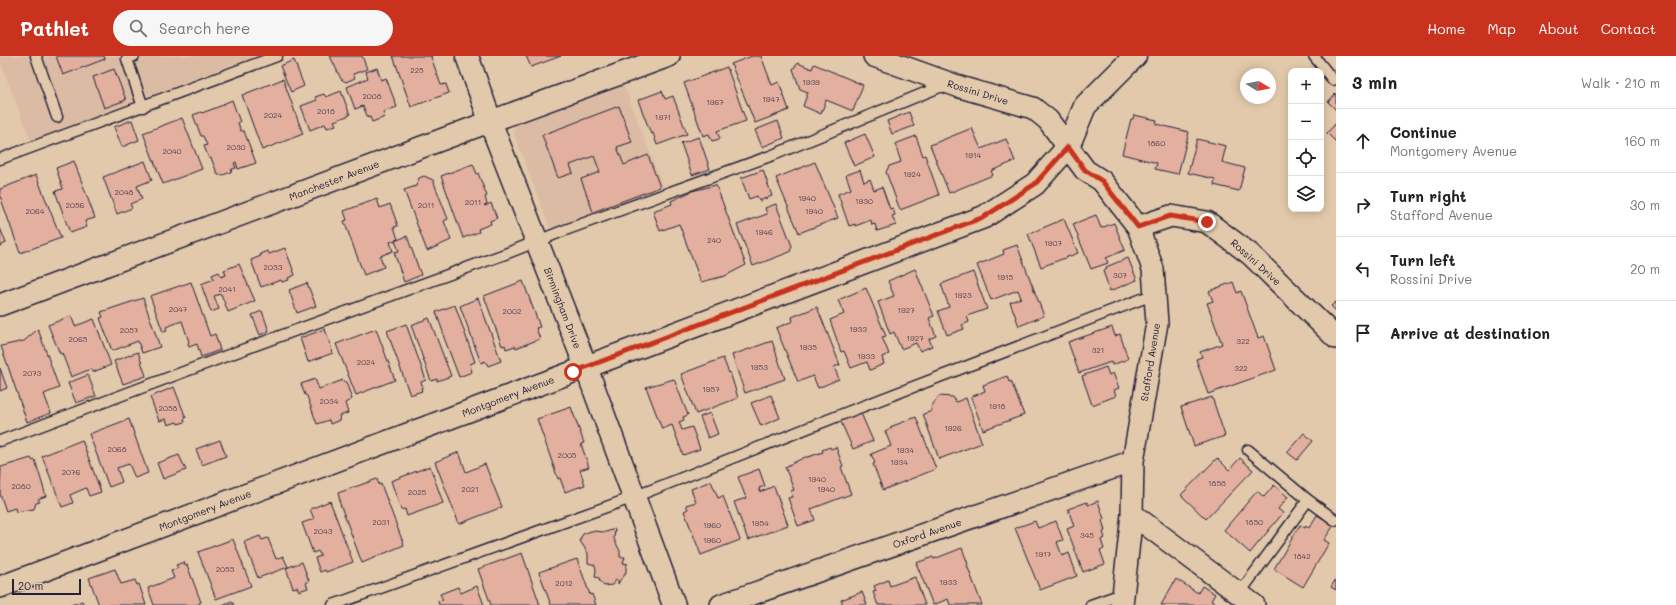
<!DOCTYPE html>
<meta charset="utf-8">
<style>
body{margin:0;font-family:Mali,sans-serif;background:#f6f6f6;color:#202124}
.controls{position:absolute;right:12px;top:12px;display:grid;overflow:hidden;border-radius:8px;box-shadow:0 2px 10px #0003}
.controls button{width:36px;height:36px;display:grid;place-items:center;padding:0;border:0;border-bottom:1px solid #e0e0e0;background:#fff;color:#202124;font:20px sans-serif}
.compass{position:absolute;left:1240px;top:12px;width:36px;height:36px;border-radius:50%;background:#fff;box-shadow:0 2px 10px #0003;rotate:100deg}
.scale{position:absolute;left:12px;bottom:10px;width:69px;box-sizing:border-box;padding-left:4px;border:2px solid #22223b;border-top:0;font-size:11px;line-height:14px;white-space:nowrap;color:#22223b;-webkit-text-stroke:3px #e3c9ab;paint-order:stroke}
.stop{position:absolute;width:12px;height:12px;margin:-9px;border:3px solid #c8321e;border-radius:50%;background:#fff}
.stop.end{background:#c8321e;border-color:#fff;box-shadow:0 1px 4px #0008}
.list{margin:0;padding:0;list-style:none}
h2{display:flex;justify-content:space-between;align-items:center;height:52px;margin:0;padding:0 16px;font-size:17px}
h2 small{font-size:13px;font-weight:400;color:#757577}
.list li{display:grid;grid-template-columns:26px 1fr auto;gap:12px;align-items:center;box-sizing:border-box;height:64px;padding:0 16px;border-top:1px solid #e0e0e0}
.list b{display:block;font-size:15px;white-space:nowrap}
.list p{margin:0;font-size:13px;white-space:nowrap;color:#757577}
.list em{font-size:13px;font-style:normal;color:#757577}
.icon{flex:none;width:22px;height:22px;fill:none;stroke:currentColor;stroke-width:2;stroke-linecap:round;stroke-linejoin:round}
.map{position:relative;flex:none;width:1336px;height:549px;overflow:hidden}
header{display:flex;align-items:center;gap:24px;box-sizing:border-box;height:56px;padding:0 20px;background:#c8321e;color:#fff}
header strong{font-size:19px}
nav{display:flex;gap:22px;margin-inline-start:auto;font-size:14px}
.search{width:280px;height:36px;background:#f6f6f6;display:flex;align-items:center;gap:10px;box-sizing:border-box;padding:0 14px;border-radius:22px;color:#757577;font-size:15px}
main{display:flex}
aside{flex:1;background:#fff}
.map>svg:first-child{display:block}
</style>
<header>
<strong>Pathlet</strong>
<div class="search"><svg class="icon" aria-label="search" viewBox="0 0 24 24"><circle cx="10" cy="10" r="6"/><path d="M15 15l6 6"/></svg>Search here</div>
<nav><a>Home</a><a>Map</a><a>About</a><a>Contact</a></nav>
</header>
<main>
<div class="map">
<svg width="1336" height="549" viewBox="0 0 1336 549">
<rect width="100%" height="100%" fill="#e3c9ab"/>
<filter id="ink" filterUnits="userSpaceOnUse"><feTurbulence type="fractalNoise" baseFrequency=".025" numOctaves="2"/><feDisplacementMap in="SourceGraphic" scale="8" xChannelSelector="R" yChannelSelector="G"/><feConvolveMatrix kernelMatrix="1 2 1 2 8 2 1 2 1" color-interpolation-filters="sRGB"/></filter>
<g filter="url(#ink)">
<!-- built -->
<path fill="#dbbba3" d="M0,0H255L31,85L0,5Z
M621,22L663,131L551,175L514,77L515,66Z"/>
<!-- building -->
<path fill="#e3af9f" stroke="#22223b" d="M56,0H104L105,3L63,19Z
M330,0H362L367,13L353,18L355,22L346,26L341,23Z
M393,0H432L431,1L441,29L446,28L449,37L411,51Z
M526,0H561L531,11Z
M752,0H761L772,29L779,26L789,54L755,67L731,8Z
M294,4L304,30L291,36L280,10Z
M798,7L812,13L814,8L863,29L853,55L826,44L821,58L803,50L808,36L800,33L793,13Z
M727,11L746,65L717,75L720,83L712,85L709,78L703,80L684,27Z
M377,12L381,24L386,22L397,51L383,56L385,61L372,66L370,61L368,62L363,50L355,53L347,31L368,22L366,16Z
M114,13L126,44L104,52L93,21Z
M283,23L303,78L262,94L242,39Z
M341,35L350,59L334,65L336,69L327,72L325,68L310,74L301,50L317,44L315,41L324,38L326,41Z
M662,35L665,43L673,40L687,78L657,89L653,77L651,78L638,44Z
M1336,37V54L1328,46Z
M232,44L240,66L238,67L241,75H244L256,107L238,113L236,106L234,107L236,112L232,113L231,116L223,119H218L211,102L209,103L204,90L207,89L203,80H201L193,59L201,56L202,57L223,49V48Z
M619,50L632,86L617,91L624,109L648,99L660,131L593,156L581,123L600,116L594,100L570,109L573,117L558,122L542,79Z
M909,56L914,70L892,78L887,65Z
M1134,59L1157,64L1156,68L1189,76L1178,118L1155,113L1157,107L1122,98L1131,63H1133Z
M182,62L202,113L163,128L143,77Z
M132,64L139,84L122,91L114,71Z
M778,65L784,82L762,91L755,74Z
M1336,67V86L1327,77Z
M972,72L981,93L1006,83L1015,105L991,115L993,119L949,137L930,89Z
M865,78L875,101L854,110L844,87Z
M916,80L923,100L925,99L939,139L900,154L886,116L889,110L901,106L895,88Z
M699,81L710,113L692,119L681,87Z
M1197,83L1226,90L1222,106L1245,112L1239,135L1214,129L1215,123L1188,117Z
M74,105L95,162L85,165L87,171L70,177L55,135L63,133L56,112Z
M145,105L152,124L137,130L142,143L130,148L132,152L117,158L103,121Z
M815,106L838,162L799,177L776,122Z
M473,108L477,118L478,117L487,140L485,141L487,148L484,149L485,150L491,147L497,162L490,165L491,168L478,173L479,176L463,182L441,120Z
M763,114L772,140L759,145L757,140L749,143L741,122Z
M860,114L864,126L870,123L874,134L882,131L890,153L893,152L895,159L892,160L896,169L877,175L875,168L872,169L871,164L855,170V168L849,170L838,138L851,133L846,119Z
M36,119L61,182L20,197L0,140V133Z
M424,120L433,124L448,163L444,165L451,184L427,195L404,134L416,130L419,122Z
M716,129L746,209L725,220L701,226L679,168L660,175L653,155L672,148L671,145L692,135Z
M377,143L380,152L390,148L398,170L394,171L398,183L390,186L393,195L380,200L384,211L364,219L344,165L347,164L344,155Z
M776,148L792,190L790,196L753,210L737,169L767,158L765,152Z
M1096,159L1101,172L1114,167L1125,194L1106,202L1108,207L1091,213L1073,168Z
M1064,163L1078,197L1041,211L1028,178Z
M0,172L6,187L0,190Z
M407,180L421,219L404,226L394,196L399,195L395,185Z
M1017,189L1044,260L1019,270L1010,246L1021,242L1018,234L991,244L977,209L1004,198L1003,194Z
M285,192L295,219L288,222L289,224L282,226L281,224L261,231L251,204L261,200L260,198L267,195L269,198Z
M1128,202L1137,224L1110,235L1103,215L1107,213L1106,211Z
M239,208L255,245L228,256L221,238L214,240L219,253L211,256L201,228L214,223L212,219L219,216L221,221L226,219L224,214Z
M915,213L934,260L929,262L936,280L929,283L932,290L920,295L916,287L901,293L894,276L890,278L878,246L894,240L888,225Z
M973,216L987,253L967,260L969,266L962,269L964,273L947,279L938,255L949,251L941,228Z
M523,225L540,271L536,272L540,283L516,292L515,290L506,293L505,289L502,290L484,240Z
M191,226L210,280L215,278L220,294L201,301L197,288L189,291L188,287L189,286L182,265L166,271L167,275L163,276L150,240Z
M1233,226L1237,237L1241,235L1258,282L1264,280L1276,314L1208,338L1196,303L1202,301L1200,296L1222,288L1207,247L1213,245L1209,235Z
M307,227L316,250L297,257L289,234Z
M866,232L886,280L882,281L889,298L882,301L884,308L870,314L867,306L851,312L844,295L841,296L830,264L844,258L838,244Z
M143,242L160,291L142,297L138,285L112,295L100,262L103,261L101,256Z
M478,242L501,305L488,310L485,305L481,307L460,250Z
M1336,246V255L1331,250Z
M455,249L475,306L470,308L472,316L459,321L443,279H444L436,256Z
M817,251L840,309L834,311L839,323L818,332L813,320L798,326L776,272L793,265L792,261Z
M262,255L269,275L260,279L252,259Z
M71,260L75,270L94,263L111,309L93,316L91,313L71,321L62,297L60,298L48,269Z
M429,262L451,320L437,325V323L431,325L411,269Z
M406,268L426,324L421,326L423,331L421,332L422,335L410,339L387,275Z
M1112,271L1115,280L1120,278L1128,303L1112,309L1111,306L1079,317L1068,286Z
M38,273L59,332L44,338L51,357L27,366L1,290L24,285Z
M325,273L333,297L308,306L300,282Z
M376,273L395,324L356,339L336,288Z
M772,285L785,323L745,337L732,299Z
M138,296L146,320L123,328L114,305Z
M723,302L729,317L730,316L738,342L696,358L681,318Z
M1106,311L1109,319L1113,317L1119,332L1114,334L1116,340L1092,349L1082,320Z
M0,312L7,332L0,335Z
M88,319L96,340L76,347L68,327Z
M1007,320L1009,326L1011,325L1024,359L983,374L971,341L985,335L983,329Z
M315,323L319,333L343,324L344,326H346L352,343L345,347L348,357L339,360L340,364L330,368L329,364L317,368L307,340L305,339L301,328Z
M674,323L688,359L683,361L684,364L679,366L682,374L692,371L700,393L683,399L672,369L662,373L646,331Z
M174,331L186,362L184,363L185,366L178,368L177,366L168,369L166,363L159,365L150,341Z
M771,339L780,362L761,370L751,347Z
M939,340L953,341L956,346L966,342L982,387L939,403L923,358L932,355L931,351Z
M1212,341L1225,380L1194,390L1181,351Z
M571,351L584,387L581,388L589,411L580,414L585,429L565,436L560,422L558,423L537,363Z
M860,355L873,385L853,393L840,364Z
M710,357L718,378L708,382L700,361Z
M916,361L936,413L883,434L873,408L875,407L871,398L891,390L885,375L891,373L890,371Z
M129,363L148,417L135,422L129,408L117,412L122,426L109,431L89,378Z
M1304,377L1313,385L1297,404L1287,396Z
M82,384L101,436L89,440L86,432L70,439L73,447L62,451L42,400Z
M220,384L226,400L202,409L196,393Z
M830,391L831,393L836,391L843,410L841,411L851,438L811,453L815,464L798,470L788,442L792,441L791,435L794,434L785,411L805,401H808L823,396L822,394Z
M459,396L466,416L485,408L502,451L459,468L435,406Z
M179,399L186,414L163,423L157,407Z
M31,402L33,405L35,404L46,440L38,443L40,446L36,447L34,453L16,456L15,452L6,455L0,438L1,411Z
M1217,402L1229,414L1240,402L1253,414L1206,463L1181,439Z
M430,410L443,447L407,460L405,453L401,454L391,425Z
M759,413L765,430L759,432L760,436L774,430L788,469L748,484L734,446L746,442L738,421Z
M377,423L379,429L381,428L404,489L362,507L339,445H340L338,437Z
M711,425L718,442L723,440L740,484L701,499L684,455L688,453L686,449L696,446L691,433Z
M1274,429L1288,441L1278,453L1283,457L1250,497L1224,474L1257,435L1264,441Z
M330,445L353,506L326,516L325,514L320,516L315,502L321,500L318,495L313,497L302,467L314,463L310,453Z
M1098,445L1104,463L1102,464L1105,475L1103,476L1105,482L1101,484L1104,493L1100,494L1105,508L1083,516L1067,473L1074,470L1068,453L1087,446L1088,449Z
M1317,459L1334,469L1324,484L1329,487L1303,531L1274,513L1300,469L1305,472L1306,470L1309,472Z
M1035,465L1038,472L1056,465L1063,484L1057,486L1062,500L1069,497L1077,520L1040,534L1015,472Z
M615,473L614,483L620,495V501H625L623,507L628,508L626,510V516L624,520L620,524L618,528V525L616,524L612,529L604,530L600,526L599,522L595,521L596,514L595,509L588,507V497L580,485L581,481L583,478L591,475L606,476Z
M260,480L262,484L268,482L276,503L283,500L288,511L258,522L244,486Z
M233,483L251,530L216,543L198,496Z
M962,492L968,508L967,509L982,549H950L948,543L933,549L916,507L933,501L934,503Z
M522,497L540,549H491L478,513Z
M577,503L590,539L592,538L596,549H551L539,516Z
M184,506L185,509H187L201,546L199,547L200,549H154L148,532L174,522L171,515L178,512L176,509Z
M302,506L309,525L306,527L308,532L299,535L297,531L293,532L286,512Z
M115,513L121,528L135,524L137,529L139,528L146,549H99L89,522Z
M915,521L925,549H878L873,536L876,535L874,530L888,524L890,530Z
M1176,523L1198,537L1202,530L1215,538L1211,545L1218,549H1161Z
M1336,523V534L1331,531Z
M477,530L484,549H439L438,545L443,544L440,538L458,531L461,537Z
M862,536L867,549H840L843,548L841,544Z
M82,545L84,549H71Z
M232,545L234,549H222Z"/>
<g fill="none" stroke-linecap="round" stroke-linejoin="round">
<defs>
<path id="service" d="M36,0L57,61
M134,0L127,3L143,51
M1314,0L1333,24
M0,103L277,0
M0,385L242,294L505,198L568,173L773,99L947,28
M1248,394L1308,444
M1239,538L1308,444L1335,464
M333,549L634,441L848,356L1155,238
M1091,549L1125,537"/>
<path id="minor" d="M874,0L960,31L1033,52L1048,64L1085,114L1102,125L1138,171L1153,213L1157,267L1133,405L1132,458L1122,549
M1138,171L1171,160L1207,166L1250,198L1336,282
M0,249L478,70L669,0
M1132,458L1254,549
M0,531L586,311
M721,549L1133,405"/>
<path id="tertiary" d="M586,311L984,161L1035,128L1068,91L1085,50L1135,0"/>
<path id="secondary" d="M467,0L496,81L586,311L674,549"/>
</defs>
<!-- service casing -->
<use href="#service" stroke="#22223b" stroke-width="13"/>
<!-- minor casing -->
<use href="#minor" stroke="#22223b" stroke-width="24"/>
<!-- tertiary casing -->
<use href="#tertiary" stroke="#22223b" stroke-width="25"/>
<!-- secondary casing -->
<use href="#secondary" stroke="#22223b" stroke-width="25"/>
<!-- service -->
<use href="#service" stroke="#e3c9ab" stroke-width="10"/>
<!-- minor -->
<use href="#minor" stroke="#e3c9ab" stroke-width="21"/>
<!-- tertiary -->
<use href="#tertiary" stroke="#e3c9ab" stroke-width="22"/>
<!-- secondary -->
<use href="#secondary" stroke="#e3c9ab" stroke-width="22"/>
</g>
</g>
<g fill="none" stroke-linecap="round" stroke-linejoin="round" filter="url(#ink)">
<!-- route -->
<path stroke="#c8321e" stroke-width="5" d="M573,316L984,161L1035,128L1068,91L1085,114L1102,125L1138,171L1170,160L1207,166"/>
</g>
<g text-anchor="middle" stroke-width="3" stroke-linejoin="round" paint-order="stroke">
<!-- number labels -->
<g font-size="8" fill="#524554">
<text x="417" y="17">225</text>
<text x="811" y="29">1939</text>
<text x="372" y="43">2008</text>
<text x="771" y="46">1947</text>
<text x="715" y="49">1967</text>
<text x="326" y="58">2018</text>
<text x="273" y="62">2024</text>
<text x="663" y="64">1971</text>
<text x="1156" y="90">1860</text>
<text x="236" y="94">2030</text>
<text x="172" y="98">2040</text>
<text x="973" y="102">1914</text>
<text x="912" y="121">1924</text>
<text x="124" y="139">2048</text>
<text x="807" y="145">1940</text>
<text x="864" y="148">1930</text>
<text x="473" y="149">2011</text>
<text x="75" y="152">2056</text>
<text x="426" y="152">2011</text>
<text x="35" y="158">2064</text>
<text x="814" y="158">1940</text>
<text x="764" y="179">1946</text>
<text x="714" y="187">240</text>
<text x="1053" y="190">1907</text>
<text x="273" y="214">2033</text>
<text x="1120" y="222">307</text>
<text x="1005" y="224">1915</text>
<text x="227" y="236">2041</text>
<text x="963" y="242">1923</text>
<text x="178" y="256">2047</text>
<text x="906" y="257">1927</text>
<text x="512" y="258">2002</text>
<text x="858" y="276">1933</text>
<text x="129" y="277">2057</text>
<text x="915" y="285">1927</text>
<text x="78" y="286">2065</text>
<text x="1243" y="288">322</text>
<text x="808" y="294">1935</text>
<text x="1098" y="297">321</text>
<text x="866" y="303">1933</text>
<text x="366" y="309">2024</text>
<text x="759" y="314">1953</text>
<text x="1241" y="315">322</text>
<text x="32" y="320">2073</text>
<text x="711" y="336">1957</text>
<text x="329" y="348">2034</text>
<text x="997" y="353">1918</text>
<text x="168" y="355">2058</text>
<text x="953" y="375">1926</text>
<text x="117" y="396">2068</text>
<text x="905" y="397">1934</text>
<text x="567" y="402">2005</text>
<text x="899" y="409">1934</text>
<text x="71" y="419">2076</text>
<text x="817" y="426">1940</text>
<text x="1217" y="430">1858</text>
<text x="21" y="433">2080</text>
<text x="470" y="436">2021</text>
<text x="826" y="436">1940</text>
<text x="417" y="439">2025</text>
<text x="381" y="469">2031</text>
<text x="1254" y="469">1850</text>
<text x="760" y="470">1954</text>
<text x="712" y="472">1960</text>
<text x="323" y="478">2043</text>
<text x="1087" y="482">345</text>
<text x="712" y="487">1960</text>
<text x="1043" y="501">1917</text>
<text x="1302" y="503">1842</text>
<text x="225" y="516">2055</text>
<text x="948" y="529">1933</text>
<text x="564" y="530">2012</text>
</g>
<!-- street labels -->
<g font-size="10" fill="#22223b" stroke="#e3c9ab">
<text transform="translate(978 36) rotate(17)" y="4">Rossini Drive</text>
<text transform="translate(334 124) rotate(-21)" y="4">Manchester Avenue</text>
<text transform="translate(1256 206) rotate(42)" y="4">Rossini Drive</text>
<text transform="translate(563 252) rotate(69)" y="4">Birmingham Drive</text>
<text transform="translate(1150 306) rotate(-81)" y="4">Stafford Avenue</text>
<text transform="translate(508 340) rotate(-21)" y="4">Montgomery Avenue</text>
<text transform="translate(205 454) rotate(-21)" y="4">Montgomery Avenue</text>
<text transform="translate(927 477) rotate(-19)" y="4">Oxford Avenue</text>
</g>
</g>
</svg>
<div class="controls">
<button>+</button>
<button>−</button>
<button><svg class="icon" aria-label="locate" viewBox="0 0 24 24"><circle cx="12" cy="12" r="6"/><path d="M12 2v4M12 18v4M2 12h4M18 12h4"/></svg></button>
<button><svg class="icon" aria-label="layers" viewBox="0 0 24 24"><path d="M12 4l9 5-9 5-9-5zM3 14l9 5 9-5"/></svg></button>
</div>
<svg class="compass" viewBox="-18 -18 36 36"><path d="M0-13l5 13h-10z" fill="#e53935"/><path d="M0 13l5-13h-10z" fill="#757577"/></svg>
<div class="scale">20 m</div>
<div class="stop" style="left:573px;top:316px"></div>
<div class="stop end" style="left:1207px;top:166px"></div>
</div>
<aside>
<h2>3 min<small>Walk · 210 m</small></h2>
<ul class="list">
<li><svg class="icon" aria-label="ahead" viewBox="0 0 24 24"><path d="M12 20V5M6 11l6-6 6 6"/></svg><div><b>Continue</b><p>Montgomery Avenue</p></div><em>160 m</em></li>
<li><svg class="icon" aria-label="right" viewBox="0 0 24 24"><path d="M7 20v-9h11M14 6l5 5-5 5"/></svg><div><b>Turn right</b><p>Stafford Avenue</p></div><em>30 m</em></li>
<li><svg class="icon" aria-label="left" viewBox="0 0 24 24"><path d="M17 20v-9H6M10 6l-5 5 5 5"/></svg><div><b>Turn left</b><p>Rossini Drive</p></div><em>20 m</em></li>
<li><svg class="icon" aria-label="arrive" viewBox="0 0 24 24"><path d="M6 21V4h12l-3 4 3 4H6"/></svg><div><b>Arrive at destination</b></div></li>
</ul>
</aside>
</main>
